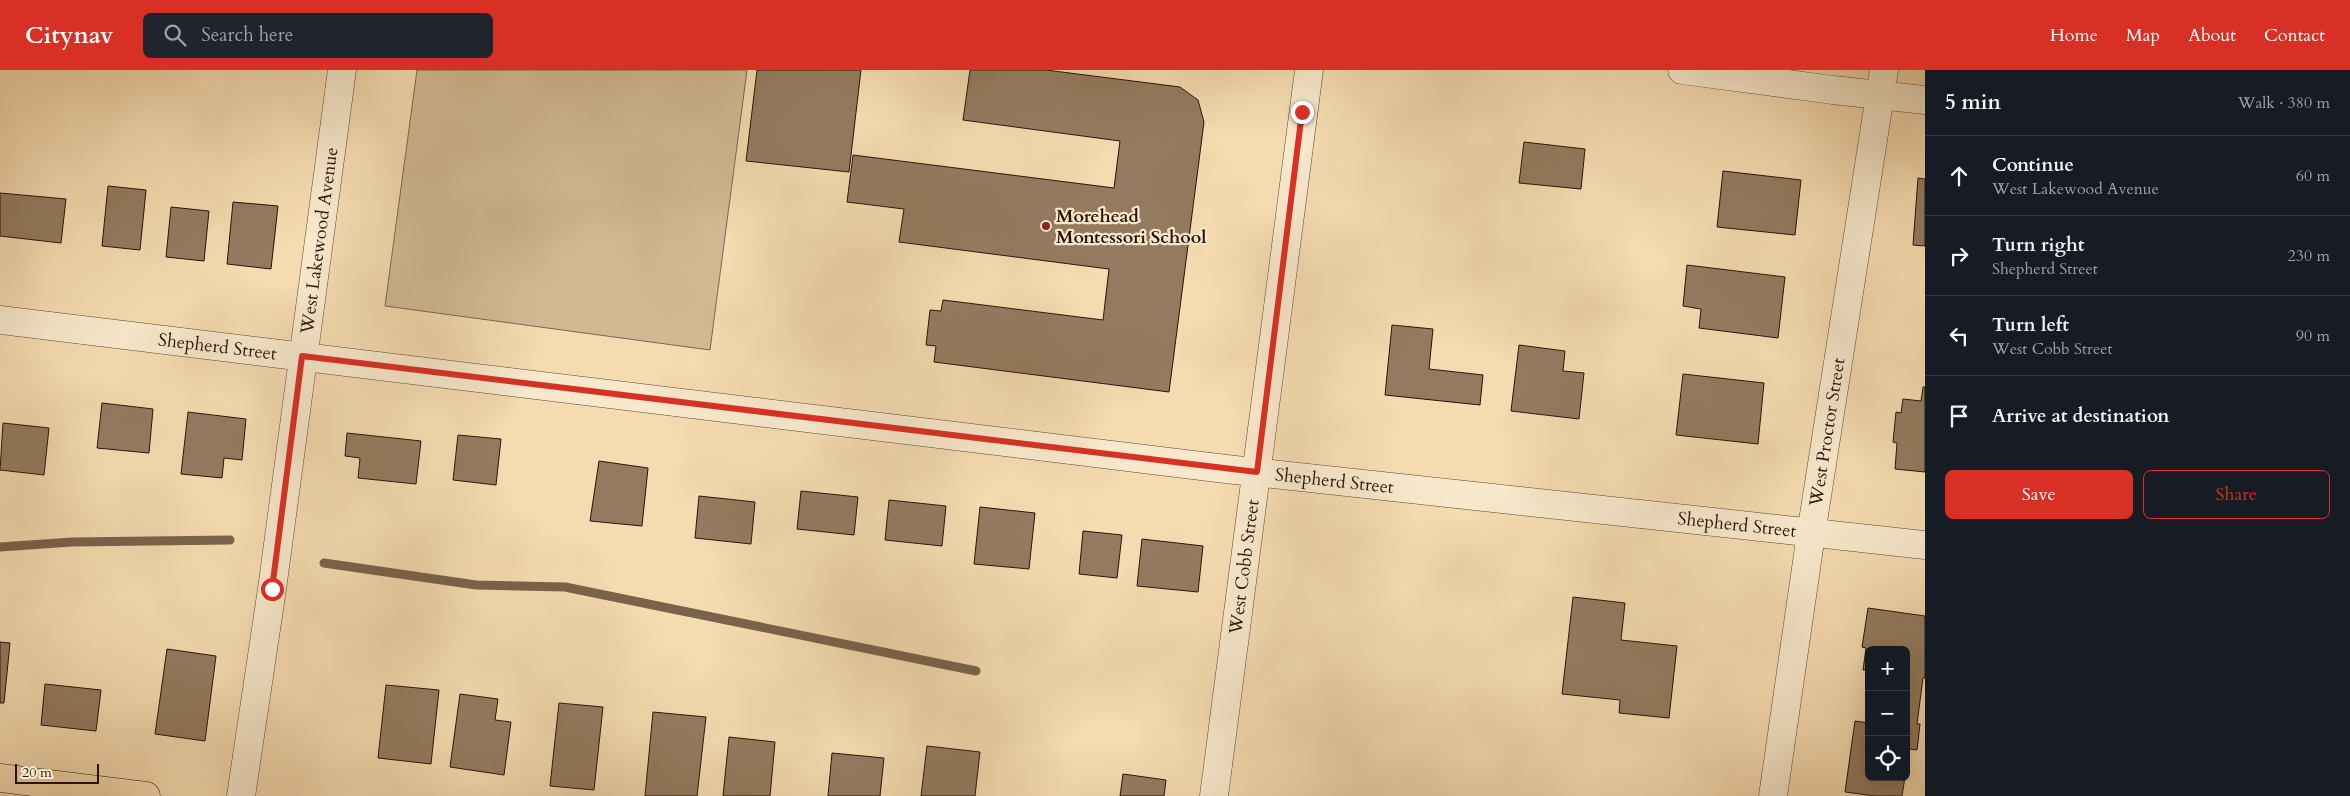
<!DOCTYPE html>
<meta charset="utf-8">
<style>
body{margin:0;font-family:Cardo,serif;background:#20242c;color:#f1f3f6}
.controls{position:absolute;right:15px;bottom:15px;display:grid;overflow:hidden;border-radius:8px;box-shadow:0 5px 20px #0002}
.controls button{width:45px;height:45px;display:grid;place-items:center;padding:0;border:0;border-bottom:1px solid #363941;background:#171b24;color:#f1f3f6;font:25px sans-serif}
.scale{position:absolute;left:15px;bottom:12px;width:84px;box-sizing:border-box;padding-left:5px;border:2px solid #2a130a;border-top:0;font-size:14px;line-height:18px;white-space:nowrap;color:#2a130a;-webkit-text-stroke:4px #f8e8cc;paint-order:stroke}
.stop{position:absolute;width:15px;height:15px;margin:-11px;border:4px solid #d93025;border-radius:50%;background:#fff}
.stop.end{background:#d93025;border-color:#fff;box-shadow:0 1px 5px #0008}
.list{margin:0;padding:0;list-style:none}
h2{display:flex;justify-content:space-between;align-items:center;height:65px;margin:0;padding:0 20px;font-size:21px}
h2 small{font-size:16px;font-weight:400;color:#9ea1a6}
.list li{display:grid;grid-template-columns:32px 1fr auto;gap:15px;align-items:center;box-sizing:border-box;height:80px;padding:0 20px;border-top:1px solid #363941}
.list b{display:block;font-size:19px;white-space:nowrap}
.list p{margin:0;font-size:16px;white-space:nowrap;color:#9ea1a6}
.list em{font-size:16px;font-style:normal;color:#9ea1a6}
.actions{display:flex;gap:10px;padding:15px 20px}
.actions a{flex:1;padding:11px 0;border:1px solid #d93025;border-radius:8px;text-align:center;font-size:18px;color:#d93025}
.actions .main{background:#d93025;color:#fff}
.icon{flex:none;width:28px;height:28px;fill:none;stroke:currentColor;stroke-width:2;stroke-linecap:round;stroke-linejoin:round}
.map{position:relative;flex:none;width:1925px;height:726px;overflow:hidden}
header{display:flex;align-items:center;gap:30px;box-sizing:border-box;height:70px;padding:0 25px;background:#d93025;color:#fff}
header strong{font-size:24px}
nav{display:flex;gap:28px;margin-inline-start:auto;font-size:18px}
.search{width:350px;height:45px;background:#20242c;display:flex;align-items:center;gap:12px;box-sizing:border-box;padding:0 18px;border-radius:8px;color:#9ea1a6;font-size:19px}
main{display:flex}
aside{flex:1;background:#171b24}
.map>svg:first-child{display:block}
</style>
<header>
<strong>Citynav</strong>
<div class="search"><svg class="icon" aria-label="search" viewBox="0 0 24 24"><circle cx="10" cy="10" r="6"/><path d="M15 15l6 6"/></svg>Search here</div>
<nav><a>Home</a><a>Map</a><a>About</a><a>Contact</a></nav>
</header>
<main>
<div class="map">
<svg width="1925" height="726" viewBox="0 0 1925 726">
<rect width="100%" height="100%" fill="#f5dbb0"/>
<filter id="stains"><feTurbulence type="fractalNoise" baseFrequency=".004" numOctaves="4"/><feColorMatrix values="0 0 0 0 .2 0 0 0 0 .09 0 0 0 0 .02 0 0 0 .5 -.17"/></filter>
<radialGradient id="worn" r=".72"><stop offset=".6" stop-color="#630" stop-opacity="0"/><stop offset="1" stop-color="#630" stop-opacity=".3"/></radialGradient>
<!-- green -->
<path fill="#d2b994" stroke="#7e664f" d="M417,0H747L710,280L385,236Z"/>
<g fill="none" stroke-linecap="round" stroke-linejoin="round">
<!-- stream -->
<path stroke="#7a624c" stroke-width="9" d="M0,477L72,472L230,470
M324,493L476,515L565,517L976,601"/>
</g>
<!-- building -->
<path fill="#947b60" stroke="#2a130a" d="M757,0H861L849,102L746,91Z
M970,0H1046L1180,17L1198,30L1204,52L1169,322L934,292L936,276L926,275L930,240L941,241L943,230L1103,250L1109,199L899,172L904,139L847,132L853,85L1114,118L1120,71L963,50Z
M1524,72L1585,79L1581,119L1519,113Z
M1723,101L1801,110L1795,165L1717,157Z
M1918,108L1925,109V176L1913,175Z
M108,116L146,120L140,180L102,176Z
M0,123L66,129L61,173L0,166Z
M233,132L278,136L271,199L227,194Z
M171,137L209,141L204,191L166,187Z
M1687,195L1785,207L1778,268L1699,258L1701,239L1683,236Z
M1392,255L1433,259L1429,299L1483,305L1480,335L1385,325Z
M1519,275L1565,281L1563,301L1584,303L1579,349L1511,341Z
M1683,304L1764,313L1758,374L1676,365Z
M1923,317H1925V402L1895,399L1897,373L1893,372L1896,342L1901,343L1903,329L1921,331Z
M102,333L153,339L149,383L97,378Z
M188,342L246,349L242,390L224,388L222,408L181,404Z
M3,353L49,358L44,405L0,400Z
M347,363L421,371L416,414L358,408L360,388L345,386Z
M458,365L501,369L496,415L453,410Z
M599,391L648,398L642,456L590,451Z
M801,421L858,427L854,465L797,459Z
M699,426L755,432L751,474L695,468Z
M889,430L946,436L942,476L885,470Z
M980,437L1035,443L1029,499L974,494Z
M1083,461L1122,465L1117,508L1079,504Z
M1142,469L1203,476L1198,522L1137,516Z
M1573,527L1625,533L1621,570L1677,576L1669,648L1619,643L1620,630L1562,624Z
M1868,538L1925,546V608H1923L1917,654H1920L1917,680L1909,679L1906,695V580H1869V600H1863L1866,578L1862,577Z
M0,572L10,573L4,633H0Z
M167,579L216,586L205,671L155,664Z
M45,614L101,620L96,661L41,655Z
M386,615L439,620L431,694L378,688Z
M460,624L498,629L495,650L511,652L504,705L450,697Z
M559,633L603,637L594,720L550,716Z
M653,642L706,647L697,726H645Z
M1855,651L1869,653V707H1905L1902,726H1875L1845,722Z
M729,667L775,672L770,726H723Z
M927,676L980,682L975,726H921Z
M832,683L884,688L880,726H828Z
M1123,704L1166,710L1164,726H1120Z"/>
<g fill="none" stroke-linecap="round" stroke-linejoin="round">
<defs>
<g id="minor">
<path d="M1682,0L1833,20L1925,30"/>
<path id="s1" d="M0,250L1226,399L1925,475"/>
<path id="s2" d="M241,726L272,519L342,0"/>
<path id="s3" d="M1214,726L1309,0"/>
<path id="s4" d="M1773,726L1811,464L1884,0"/>
</g>
<path id="major" d="M0,708L146,726"/>
</defs>
<!-- minor casing -->
<use href="#minor" stroke="#5d4534" stroke-width="29"/>
<!-- major casing -->
<use href="#major" stroke="#2a130a" stroke-width="29"/>
<!-- minor -->
<use href="#minor" stroke="#f8e8cc" stroke-width="28"/>
<!-- major -->
<use href="#major" stroke="#f5dbb0" stroke-width="28"/>
</g>
<g fill="none" stroke-linecap="round" stroke-linejoin="round">
<!-- route -->
<path stroke="#d93025" stroke-width="6" d="M272,519L302,286L1257,402L1302,42"/>
</g>
<!-- markers -->
<circle fill="#8f2418" stroke="#f8e8cc" stroke-width="2" cx="1046" cy="156" r="5"/>
<g text-anchor="middle" stroke-width="4.5" stroke-linejoin="round" paint-order="stroke">
<!-- poi labels -->
<g font-size="18" font-weight="bold" fill="#2a130a" stroke="#f8e8cc" text-anchor="start">
<text x="1056" y="152">Morehead<tspan x="1056" dy="21">Montessori School</tspan></text>
</g>
<!-- street labels -->
<g font-size="18" fill="#2a130a" stroke="#f8e8cc">
<text dy="6" stroke="none"><textPath href="#s2" startOffset="561">West Lakewood Avenue</textPath></text>
<text dy="6" stroke="none"><textPath href="#s1" startOffset="219">Shepherd Street</textPath></text>
<text dy="6" stroke="none"><textPath href="#s4" startOffset="368">West Proctor Street</textPath></text>
<text dy="6" stroke="none"><textPath href="#s1" startOffset="1344">Shepherd Street</textPath></text>
<text dy="6" stroke="none"><textPath href="#s1" startOffset="1749">Shepherd Street</textPath></text>
<text dy="6" stroke="none"><textPath href="#s3" startOffset="231">West Cobb Street</textPath></text>
</g>
</g>
<rect width="100%" height="100%" filter="url(#stains)"/>
<rect width="100%" height="100%" fill="url(#worn)"/>
</svg>
<div class="controls">
<button>+</button>
<button>−</button>
<button><svg class="icon" aria-label="locate" viewBox="0 0 24 24"><circle cx="12" cy="12" r="6"/><path d="M12 2v4M12 18v4M2 12h4M18 12h4"/></svg></button>
</div>
<div class="scale">20 m</div>
<div class="stop" style="left:272px;top:519px"></div>
<div class="stop end" style="left:1302px;top:42px"></div>
</div>
<aside>
<h2>5 min<small>Walk · 380 m</small></h2>
<ul class="list">
<li><svg class="icon" aria-label="ahead" viewBox="0 0 24 24"><path d="M12 20V5M6 11l6-6 6 6"/></svg><div><b>Continue</b><p>West Lakewood Avenue</p></div><em>60 m</em></li>
<li><svg class="icon" aria-label="right" viewBox="0 0 24 24"><path d="M7 20v-9h11M14 6l5 5-5 5"/></svg><div><b>Turn right</b><p>Shepherd Street</p></div><em>230 m</em></li>
<li><svg class="icon" aria-label="left" viewBox="0 0 24 24"><path d="M17 20v-9H6M10 6l-5 5 5 5"/></svg><div><b>Turn left</b><p>West Cobb Street</p></div><em>90 m</em></li>
<li><svg class="icon" aria-label="arrive" viewBox="0 0 24 24"><path d="M6 21V4h12l-3 4 3 4H6"/></svg><div><b>Arrive at destination</b></div></li>
</ul>
<div class="actions"><a class="main">Save</a><a>Share</a></div>
</aside>
</main>
